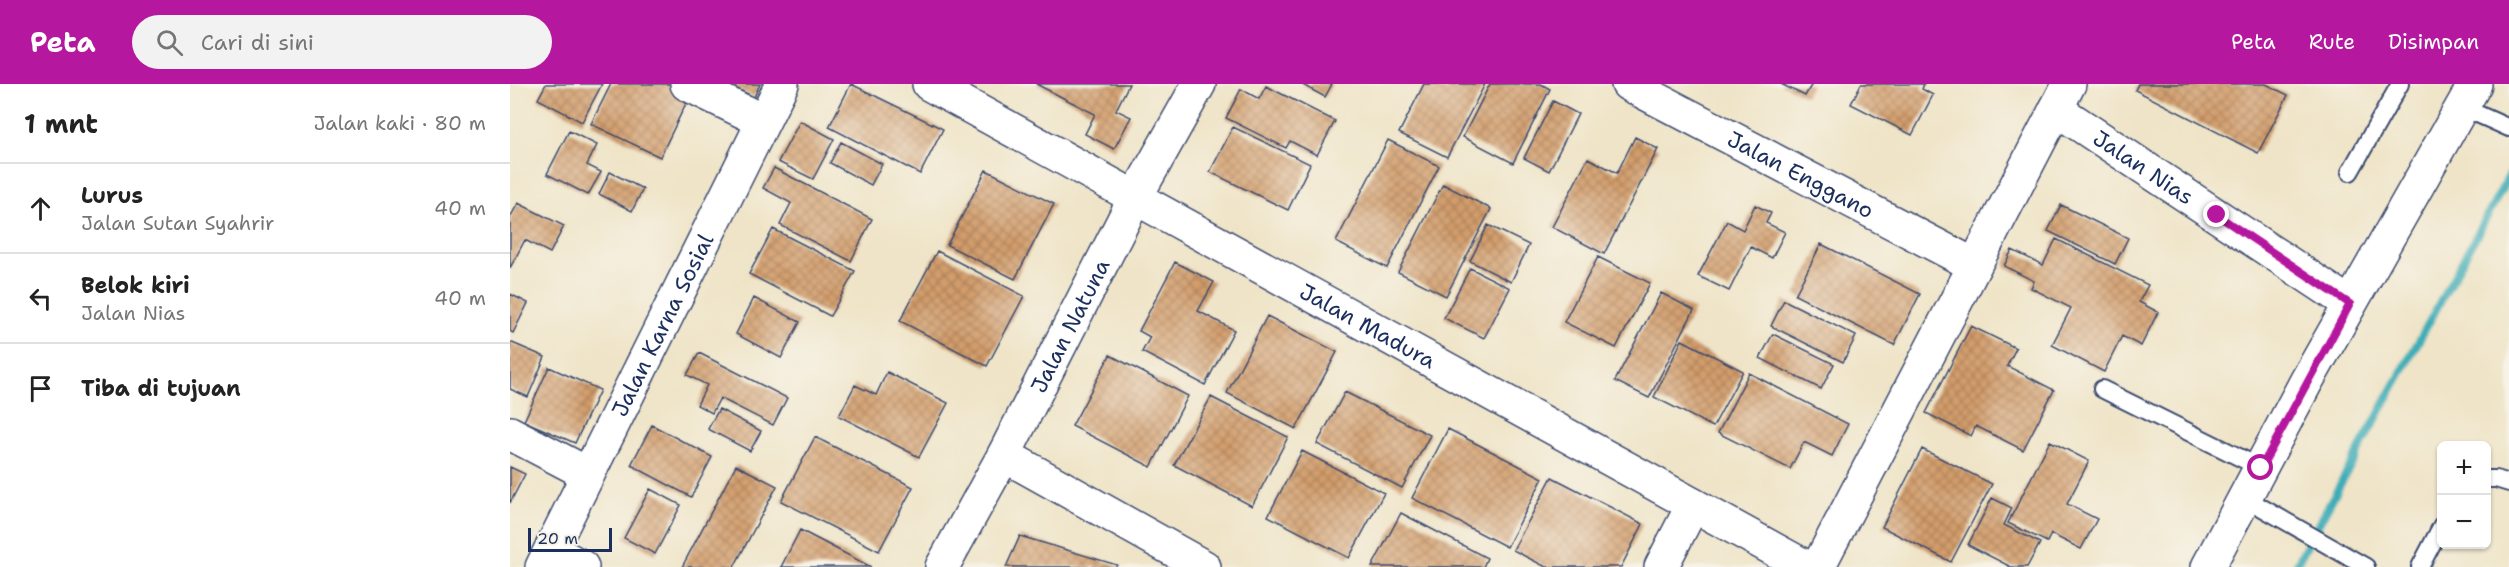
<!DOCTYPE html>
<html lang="id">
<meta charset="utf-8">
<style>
body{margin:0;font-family:"Shantell Sans",sans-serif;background:#f2f2f2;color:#222}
.controls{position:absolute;right:18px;bottom:18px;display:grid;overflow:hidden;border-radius:9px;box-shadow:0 2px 4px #0004}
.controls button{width:54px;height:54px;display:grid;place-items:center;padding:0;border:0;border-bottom:2px solid #e0e0e0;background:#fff;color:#222;font:30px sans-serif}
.scale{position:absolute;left:18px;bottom:15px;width:84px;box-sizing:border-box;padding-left:6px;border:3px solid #1b2f5e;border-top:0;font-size:16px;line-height:21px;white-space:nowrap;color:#1b2f5e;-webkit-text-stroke:4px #f7f3e8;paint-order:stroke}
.stop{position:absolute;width:18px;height:18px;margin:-14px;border:4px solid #b5179e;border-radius:50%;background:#fff}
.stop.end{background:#b5179e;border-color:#fff;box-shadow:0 2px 6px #0008}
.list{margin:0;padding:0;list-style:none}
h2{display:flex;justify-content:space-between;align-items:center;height:78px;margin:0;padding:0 24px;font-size:26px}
h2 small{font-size:20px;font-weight:400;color:#767676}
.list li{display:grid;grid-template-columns:39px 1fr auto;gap:18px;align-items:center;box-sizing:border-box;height:90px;padding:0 24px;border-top:2px solid #e0e0e0}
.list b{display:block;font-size:22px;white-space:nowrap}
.list p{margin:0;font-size:20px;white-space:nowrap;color:#767676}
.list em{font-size:20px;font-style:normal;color:#767676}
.icon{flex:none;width:33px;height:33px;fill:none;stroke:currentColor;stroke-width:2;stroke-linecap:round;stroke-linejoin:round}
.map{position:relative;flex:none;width:1999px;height:483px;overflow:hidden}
header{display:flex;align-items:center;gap:36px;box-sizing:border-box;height:84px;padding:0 30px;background:#b5179e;color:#fff}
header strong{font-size:28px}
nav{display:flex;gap:33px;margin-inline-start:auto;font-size:21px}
.search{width:420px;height:54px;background:#f2f2f2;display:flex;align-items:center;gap:15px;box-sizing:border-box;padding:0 21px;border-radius:33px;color:#767676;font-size:22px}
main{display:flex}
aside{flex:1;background:#fff}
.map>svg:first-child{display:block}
</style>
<header>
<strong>Peta</strong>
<div class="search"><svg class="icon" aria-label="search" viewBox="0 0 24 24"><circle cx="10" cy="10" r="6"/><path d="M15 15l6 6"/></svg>Cari di sini</div>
<nav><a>Peta</a><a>Rute</a><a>Disimpan</a></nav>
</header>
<main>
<aside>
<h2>1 mnt<small>Jalan kaki · 80 m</small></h2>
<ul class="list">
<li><svg class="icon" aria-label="ahead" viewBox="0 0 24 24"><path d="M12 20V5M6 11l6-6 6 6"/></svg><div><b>Lurus</b><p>Jalan Sutan Syahrir</p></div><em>40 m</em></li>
<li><svg class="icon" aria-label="left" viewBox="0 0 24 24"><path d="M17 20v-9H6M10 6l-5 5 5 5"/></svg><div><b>Belok kiri</b><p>Jalan Nias</p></div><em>40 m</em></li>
<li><svg class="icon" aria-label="arrive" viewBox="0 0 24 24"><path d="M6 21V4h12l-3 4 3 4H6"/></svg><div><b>Tiba di tujuan</b></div></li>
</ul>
</aside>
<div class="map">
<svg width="1999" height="483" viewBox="0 0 1999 483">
<defs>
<pattern id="building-cross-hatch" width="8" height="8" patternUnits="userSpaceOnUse" patternTransform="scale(1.5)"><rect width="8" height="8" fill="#d39d6b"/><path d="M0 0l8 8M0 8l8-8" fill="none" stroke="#aa805b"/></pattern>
</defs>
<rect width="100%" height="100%" fill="#f7f3e8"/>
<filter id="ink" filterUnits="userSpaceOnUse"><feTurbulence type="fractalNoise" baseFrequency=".0167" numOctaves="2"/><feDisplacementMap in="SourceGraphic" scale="12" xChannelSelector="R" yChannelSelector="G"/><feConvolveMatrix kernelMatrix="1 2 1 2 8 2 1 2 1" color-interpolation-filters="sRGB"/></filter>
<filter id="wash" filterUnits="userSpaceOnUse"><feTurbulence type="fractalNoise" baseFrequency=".008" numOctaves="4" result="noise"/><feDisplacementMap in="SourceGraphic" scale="24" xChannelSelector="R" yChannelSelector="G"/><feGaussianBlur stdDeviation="1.35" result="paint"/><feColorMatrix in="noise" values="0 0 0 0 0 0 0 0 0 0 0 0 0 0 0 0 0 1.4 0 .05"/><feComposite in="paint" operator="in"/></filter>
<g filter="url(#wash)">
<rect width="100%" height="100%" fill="#efe4c7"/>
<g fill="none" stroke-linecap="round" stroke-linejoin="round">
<!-- stream -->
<path stroke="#3dadb8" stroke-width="8" d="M1785,483L1999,92"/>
</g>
<g id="blocks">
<!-- building -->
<path fill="url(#building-cross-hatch)" d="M36,0H92L72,38L28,15Z
M101,0H162L181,9L150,73L81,40Z
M217,0H250L244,13Z
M341,0L433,45L410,90L319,43Z
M526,0H619L606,26L621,33L604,65L575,50L585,30Z
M791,0H822L815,13Z
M914,0H975L937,73L889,49Z
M980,0H1031L1040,5L1003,79L953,53Z
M1271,0H1302L1295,12Z
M1351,0H1414L1412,5L1423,11L1402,51L1341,20Z
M1628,0H1756L1778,11L1748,69L1625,6Z
M756,2L825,37L807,71L780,57L776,64L716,34L731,5L749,15Z
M1043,17L1068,30L1039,87L1014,74Z
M290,37L324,55L303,95L268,78Z
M723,43L800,80L778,126L700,88Z
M59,47L87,61L77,81L91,88L78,111L37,90Z
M1125,53L1148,65L1094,170L1042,143L1078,74L1107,89Z
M878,56L929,82L877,184L826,158Z
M331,58L372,80L361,101L320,79Z
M264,84L362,135L341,177L270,141L281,119L253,104Z
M476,86L544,120L505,195L437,161Z
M100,88L133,105L122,127L89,110Z
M933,100L981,125L936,212L888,188Z
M8,119L54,142L40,169L15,156L0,184V134Z
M1245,121L1261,129L1256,139L1275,148L1262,174L1241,163L1219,207L1188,192L1217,137L1233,146Z
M1551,121L1618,154L1605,180L1538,147Z
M978,141L1019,161L1001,198L960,177Z
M263,145L345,187L320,232L239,190Z
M1546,155L1638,201L1629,218L1648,228L1631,262L1612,252L1594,288L1542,261L1561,224L1521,204L1524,197L1494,182L1502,166L1533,181Z
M1311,160L1410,210L1384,261L1285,211Z
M427,167L514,212L477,282L390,237Z
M1088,173L1140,199L1106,264L1054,238Z
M665,178L704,198L688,227L724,246L695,301L632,268L640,253L629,247Z
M960,184L1000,204L974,254L934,234Z
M1151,209L1184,226L1139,314L1105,297Z
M0,210L18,219L3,249L0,247Z
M244,214L290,238L271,274L226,250Z
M1274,216L1346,252L1333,278L1261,242Z
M757,232L827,268L786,345L717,309Z
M1461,242L1506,264L1497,282L1544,306L1513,366L1466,342L1461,352L1416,329Z
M1263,250L1324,280L1311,305L1250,274Z
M1172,256L1233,287L1203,343L1144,313Z
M0,258L35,273L18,313L0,305Z
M189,269L277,314L263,341L210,314L202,329L187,321L197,301L177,291Z
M600,271L678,312L641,383L562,342Z
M39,283L90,306L65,359L14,337Z
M377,288L438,319L409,373L329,332L345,301L366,311Z
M1239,289L1338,340L1322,372L1294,358L1280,385L1208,349Z
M835,308L920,351L892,404L807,360Z
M701,313L778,353L742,422L664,381Z
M209,325L251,347L240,367L198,345Z
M142,341L202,373L181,413L121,381Z
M938,345L1033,394L997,463L902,414Z
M305,353L403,403L369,467L271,417Z
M1540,357L1579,377L1557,420L1587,435L1571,465L1541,450L1537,458L1498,439Z
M1412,365L1482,400L1441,478L1372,443Z
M792,367L874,409L839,474L758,432Z
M226,381L267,402L224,483H172Z
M0,383L15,390L0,419Z
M1042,393L1133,440L1111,483H1036L1003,466Z
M140,405L171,421L145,470L114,454Z
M1482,414L1502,424L1494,441L1530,459L1517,483H1501L1458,461Z
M891,429L977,474L973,483H862Z
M290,446L361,483H271Z
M510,452L607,481L605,483H496Z"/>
</g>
</g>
<g filter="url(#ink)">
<use href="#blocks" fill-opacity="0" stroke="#3b4a6e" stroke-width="1.5"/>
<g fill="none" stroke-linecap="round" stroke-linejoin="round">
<defs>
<path id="lane" d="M1952,23L1999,44
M1840,88L1890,0
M1592,305L1751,384
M1976,395H1986L1999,399
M1735,414L1856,483
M1910,483L1932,441"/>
<g id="street">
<path d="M177,0L253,37"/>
<path id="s1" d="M419,0L1296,483"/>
<path id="s2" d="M1118,0L1464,181"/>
<path id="s3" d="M1546,25L1840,220"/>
<path d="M0,349L78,390"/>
<path d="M494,371L694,483"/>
<path d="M41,466L72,483"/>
<path id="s4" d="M32,483L272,0"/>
<path id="s5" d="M432,483L494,371L625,114L689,0"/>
<path d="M1151,483L1183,421"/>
<path d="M1308,483L1559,0"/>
</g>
<path id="secondary" d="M1698,483L1796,298L1965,0"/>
</defs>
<!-- lane casing -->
<use href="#lane" stroke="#3b4a6e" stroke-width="20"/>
<!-- street casing -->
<use href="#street" stroke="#3b4a6e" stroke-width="36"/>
<!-- secondary casing -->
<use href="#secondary" stroke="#3b4a6e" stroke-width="36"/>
<!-- lane -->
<use href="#lane" stroke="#fff" stroke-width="16"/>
<!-- street -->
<use href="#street" stroke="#fff" stroke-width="33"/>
<!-- secondary -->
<use href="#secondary" stroke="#fff" stroke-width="33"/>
</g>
</g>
<g fill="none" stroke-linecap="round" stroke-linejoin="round" filter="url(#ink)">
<!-- route -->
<path stroke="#b5179e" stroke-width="8" d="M1707,131L1840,220L1751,384"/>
</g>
<g text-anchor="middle" stroke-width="4.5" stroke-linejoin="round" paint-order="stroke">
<!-- street labels -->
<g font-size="22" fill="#1b2f5e" stroke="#f7f3e8">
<text dy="8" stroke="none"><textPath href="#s3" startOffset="105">Jalan Nias</textPath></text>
<text dy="8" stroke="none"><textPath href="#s2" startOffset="195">Jalan Enggano</textPath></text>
<text dy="8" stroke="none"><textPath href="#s5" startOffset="273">Jalan Natuna</textPath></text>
<text dy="8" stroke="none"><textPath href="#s4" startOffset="270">Jalan Karna Sosial</textPath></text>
<text dy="8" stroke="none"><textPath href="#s1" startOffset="501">Jalan Madura</textPath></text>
</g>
</g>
</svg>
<div class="controls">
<button>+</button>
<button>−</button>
</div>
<div class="scale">20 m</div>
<div class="stop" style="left:1751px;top:384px"></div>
<div class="stop end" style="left:1707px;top:131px"></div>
</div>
</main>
